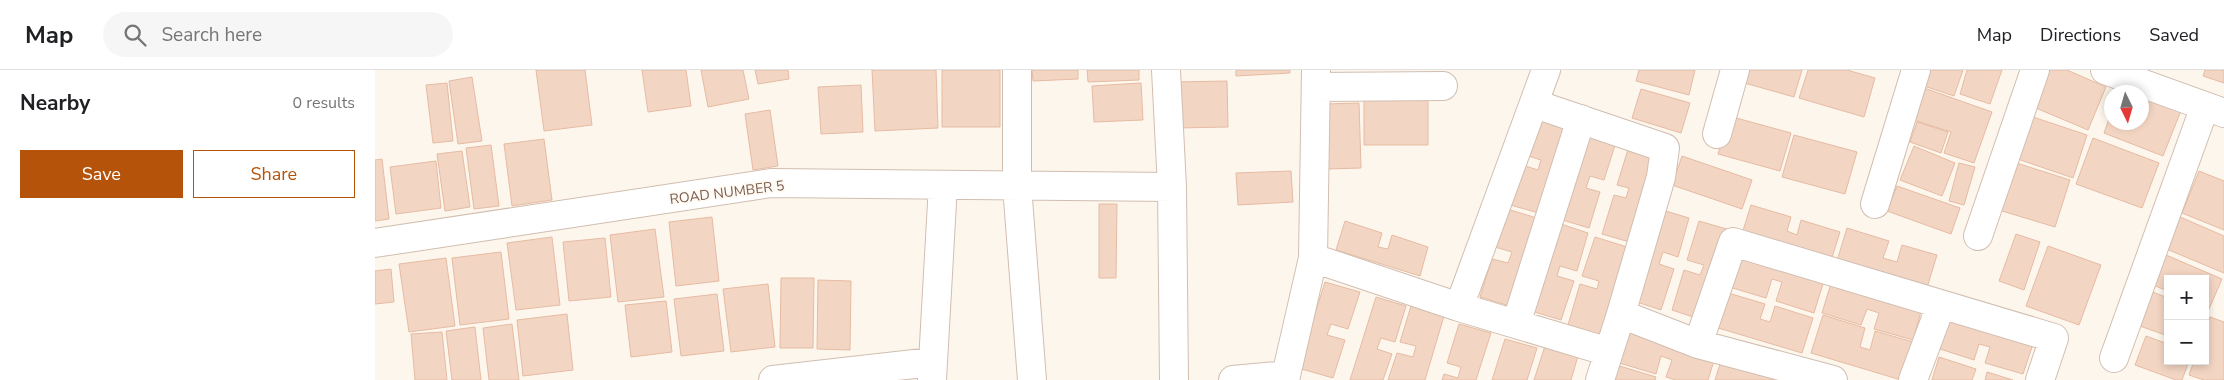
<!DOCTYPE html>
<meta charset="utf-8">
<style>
body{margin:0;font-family:"Nunito Sans",sans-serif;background:#f6f6f6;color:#202124}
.controls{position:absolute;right:15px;bottom:15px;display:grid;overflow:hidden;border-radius:0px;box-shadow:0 2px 8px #0003}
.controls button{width:45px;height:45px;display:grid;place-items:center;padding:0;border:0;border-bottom:1px solid #e0e0e0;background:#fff;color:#202124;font:25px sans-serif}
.compass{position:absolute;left:1729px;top:15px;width:45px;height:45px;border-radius:50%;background:#fff;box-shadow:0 2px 8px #0003;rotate:175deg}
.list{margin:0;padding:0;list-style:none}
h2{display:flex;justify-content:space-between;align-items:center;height:65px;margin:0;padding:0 20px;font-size:21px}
h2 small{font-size:16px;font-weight:400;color:#757577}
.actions{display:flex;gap:10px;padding:15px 20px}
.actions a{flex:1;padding:11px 0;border:1px solid #b45309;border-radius:0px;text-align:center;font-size:18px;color:#b45309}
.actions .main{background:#b45309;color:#fff}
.icon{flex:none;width:28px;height:28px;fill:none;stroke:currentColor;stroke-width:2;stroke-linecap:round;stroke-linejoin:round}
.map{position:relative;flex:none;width:1849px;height:310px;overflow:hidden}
header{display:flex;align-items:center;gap:30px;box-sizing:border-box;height:70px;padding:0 25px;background:#fff;border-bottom:1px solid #e0e0e0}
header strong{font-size:24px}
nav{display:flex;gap:28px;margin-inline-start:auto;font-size:18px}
.search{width:350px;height:45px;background:#f6f6f6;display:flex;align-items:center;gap:12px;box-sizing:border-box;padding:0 18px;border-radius:28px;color:#757577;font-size:19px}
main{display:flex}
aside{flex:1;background:#fff}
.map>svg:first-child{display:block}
</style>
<header>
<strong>Map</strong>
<div class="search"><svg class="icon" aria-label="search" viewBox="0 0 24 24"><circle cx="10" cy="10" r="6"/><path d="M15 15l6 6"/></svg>Search here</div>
<nav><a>Map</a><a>Directions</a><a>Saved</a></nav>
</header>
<main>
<aside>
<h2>Nearby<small>0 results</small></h2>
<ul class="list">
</ul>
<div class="actions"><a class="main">Save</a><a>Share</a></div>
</aside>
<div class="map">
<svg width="1849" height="310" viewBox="0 0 1849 310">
<rect width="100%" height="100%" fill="#fdf6ec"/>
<!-- building -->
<path fill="#f3d5c3" stroke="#e6bba3" d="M161,0H210L217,55L169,61Z
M267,0H311L316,36L273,42Z
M326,0H368L374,29L333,37Z
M380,0H413L414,9L383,14Z
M497,0H561L563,58L500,61Z
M567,0H625V57H567Z
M657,0H703V9L658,11Z
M712,0H764V10L713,12Z
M861,0H915V3L861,6Z
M1264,0H1320L1314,25L1261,11Z
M1372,0H1427L1419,27L1366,12Z
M1433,0H1472L1500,8L1489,47L1424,28Z
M1552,0H1588L1579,26L1546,15Z
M1592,0H1627L1615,34L1585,24Z
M1663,0H1692L1731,17L1713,60L1649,33Z
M1830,0H1849V13L1828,6Z
M97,7L107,71L83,74L74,11Z
M852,11L853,57L801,58L800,12Z
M72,13L78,71L58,73L51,15Z
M766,13L768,50L719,52L717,16Z
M486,15L488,62L446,64L443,17Z
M1549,18L1617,42L1599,93L1569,83L1576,62L1539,50Z
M1266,19L1315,33L1306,63L1257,48Z
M1766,23L1807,38L1788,86L1729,63L1736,43V52H1766Z
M989,28H1053V75H989Z
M984,33L986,98L953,99L951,34Z
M395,40L403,96L378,100L370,44Z
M1160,43L1195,54L1167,144L1132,134L1144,94L1163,100L1166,90L1147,84Z
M1649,44L1712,65L1698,108L1634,86Z
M1354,46L1416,63L1405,101L1343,84Z
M1542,52L1573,62L1566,83L1535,72Z
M1208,62L1241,72L1229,110L1215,106L1211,118L1225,122L1214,158L1181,148Z
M1419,65L1482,82L1470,124L1407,107Z
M1718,68L1784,93L1767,138L1701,114Z
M169,69L177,130L137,136L129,74Z
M1255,73L1286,83L1258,173L1227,164L1239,125L1251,128L1254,118L1242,115Z
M116,75L124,136L99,139L91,78Z
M1539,76L1580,93L1567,126L1525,110Z
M87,81L95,137L70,141L62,84Z
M1307,86L1377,110L1367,139L1297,115Z
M7,89L14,149L0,151V90Z
M1632,90L1695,110L1680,157L1617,138Z
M61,91L66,138L21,144L15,97Z
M1584,93L1600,97L1589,135L1574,131Z
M916,101L918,132L863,135L861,103Z
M1824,101L1849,111V160L1807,143Z
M1522,116L1585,138L1576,164L1512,141Z
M724,134H742L741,208H724Z
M1376,135L1416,147L1412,161L1422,165L1426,150L1465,162L1455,194L1366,167Z
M1132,139L1165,149L1138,237L1105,227L1117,189L1133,193L1137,182L1120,177Z
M1284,139L1314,148L1303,187L1288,182L1284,194L1299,199L1286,240L1256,230Z
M1803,146L1849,166V203L1789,178Z
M337,147L344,211L301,216L294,152Z
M970,151L1007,163L1003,177L1013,179L1017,165L1053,177L1045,206L961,180Z
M1324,151L1355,160L1327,250L1297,240L1309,200L1325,205L1329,195L1312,190Z
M1180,152L1213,163L1202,201L1185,196L1182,206L1199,211L1186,250L1153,240Z
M1472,158L1514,171L1508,188L1522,192L1527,175L1562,185L1551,221L1461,194Z
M280,159L289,227L243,232L235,165Z
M1641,164L1665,172L1649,220L1624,211Z
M177,167L185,235L141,240L132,173Z
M1220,167L1252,177L1225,265L1193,255L1205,214L1222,219L1224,211L1207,206Z
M230,168L236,227L194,231L188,172Z
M1673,176L1726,195L1704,255L1651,236Z
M1362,180L1450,207L1439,243L1401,231L1407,212L1397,209L1391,228L1351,216Z
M126,182L134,249L85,255L77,188Z
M1791,185L1847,209L1834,239L1830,238V209H1793V221L1778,215Z
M71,188L80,256L34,262L24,194Z
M16,199L19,232L0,234V201Z
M406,208H439L438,278H405Z
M443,210L476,211L475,280L442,279Z
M1457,210L1547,238L1538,270L1499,259L1504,243L1492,239L1486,255L1447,243Z
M950,212L985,222L973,259L956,254L952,265L970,270L958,308L923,298Z
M393,214L400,277L356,282L348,219Z
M1775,221L1793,228V266L1762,255Z
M1350,222L1390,234L1385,249L1395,252L1400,236L1438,248L1427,283L1340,257Z
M342,224L349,281L306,286L299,229Z
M1001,227L1031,236L1020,272L1006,268L1002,279L1017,284L1008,310H975Z
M291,231L297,282L256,287L250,235Z
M1036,236L1069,246L1050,310H1013L1022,283L1038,287L1041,276L1025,272Z
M192,244L198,300L148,306L142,250Z
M1448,245L1490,258L1485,277L1495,280L1500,261L1538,272L1526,310L1436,283Z
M1573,245L1659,271L1648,304L1610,293L1615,277L1604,274L1599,290L1562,278Z
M1835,247L1849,252V310H1829L1814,305L1819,291H1830V259Z
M137,254L144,310H114L108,258Z
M1084,254L1116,263L1101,310H1067L1069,304L1083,308L1086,297L1072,293Z
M100,257L106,310H77L71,261Z
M1252,257L1341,284L1333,310H1301L1291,307L1297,290L1286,286L1281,304L1241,292Z
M67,262L72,310H40L36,264Z
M1771,266L1793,274V291H1814L1807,310H1801L1760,295Z
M1130,269L1162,278L1152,310H1117Z
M1170,276L1203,286L1196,310H1159Z
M1564,287L1601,299L1597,310H1557Z
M1347,288L1419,310H1340Z
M1238,294L1281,307L1280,310H1233Z
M1612,302L1638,310H1610Z"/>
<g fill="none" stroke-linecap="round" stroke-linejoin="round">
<defs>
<path id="street" d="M642,0V116L657,310
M791,0L797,117L799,310
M1730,0L1849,43
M942,17L1068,16
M1160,34L1290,78L1286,107L1246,244
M1342,64L1360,0
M1500,134L1541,0
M1603,166L1660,0
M0,173L396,113L797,117
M938,188L941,0
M1084,237L1171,0
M1141,254L1206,49
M1323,274L1358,172L1679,268L1665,310
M1739,288L1830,36
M398,310L557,292
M557,310L568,115
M858,310L911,305
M910,310L938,188L1084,237L1234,282
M1225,310L1246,244L1323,274L1458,310
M1538,310L1566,235"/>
</defs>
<!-- street casing -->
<use href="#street" stroke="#d1beb0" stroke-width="30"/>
<!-- street -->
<use href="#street" stroke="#fff" stroke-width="28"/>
</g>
<g text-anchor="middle" stroke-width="4" stroke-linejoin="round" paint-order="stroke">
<!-- street labels -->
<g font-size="14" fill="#7a5c4d" stroke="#fffaf3">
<text transform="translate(352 122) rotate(-7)" y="5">ROAD NUMBER 5</text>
</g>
</g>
</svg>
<div class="controls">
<button>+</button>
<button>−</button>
</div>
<svg class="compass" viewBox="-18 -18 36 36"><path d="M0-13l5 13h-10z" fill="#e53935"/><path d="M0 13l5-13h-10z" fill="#757577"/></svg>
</div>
</main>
